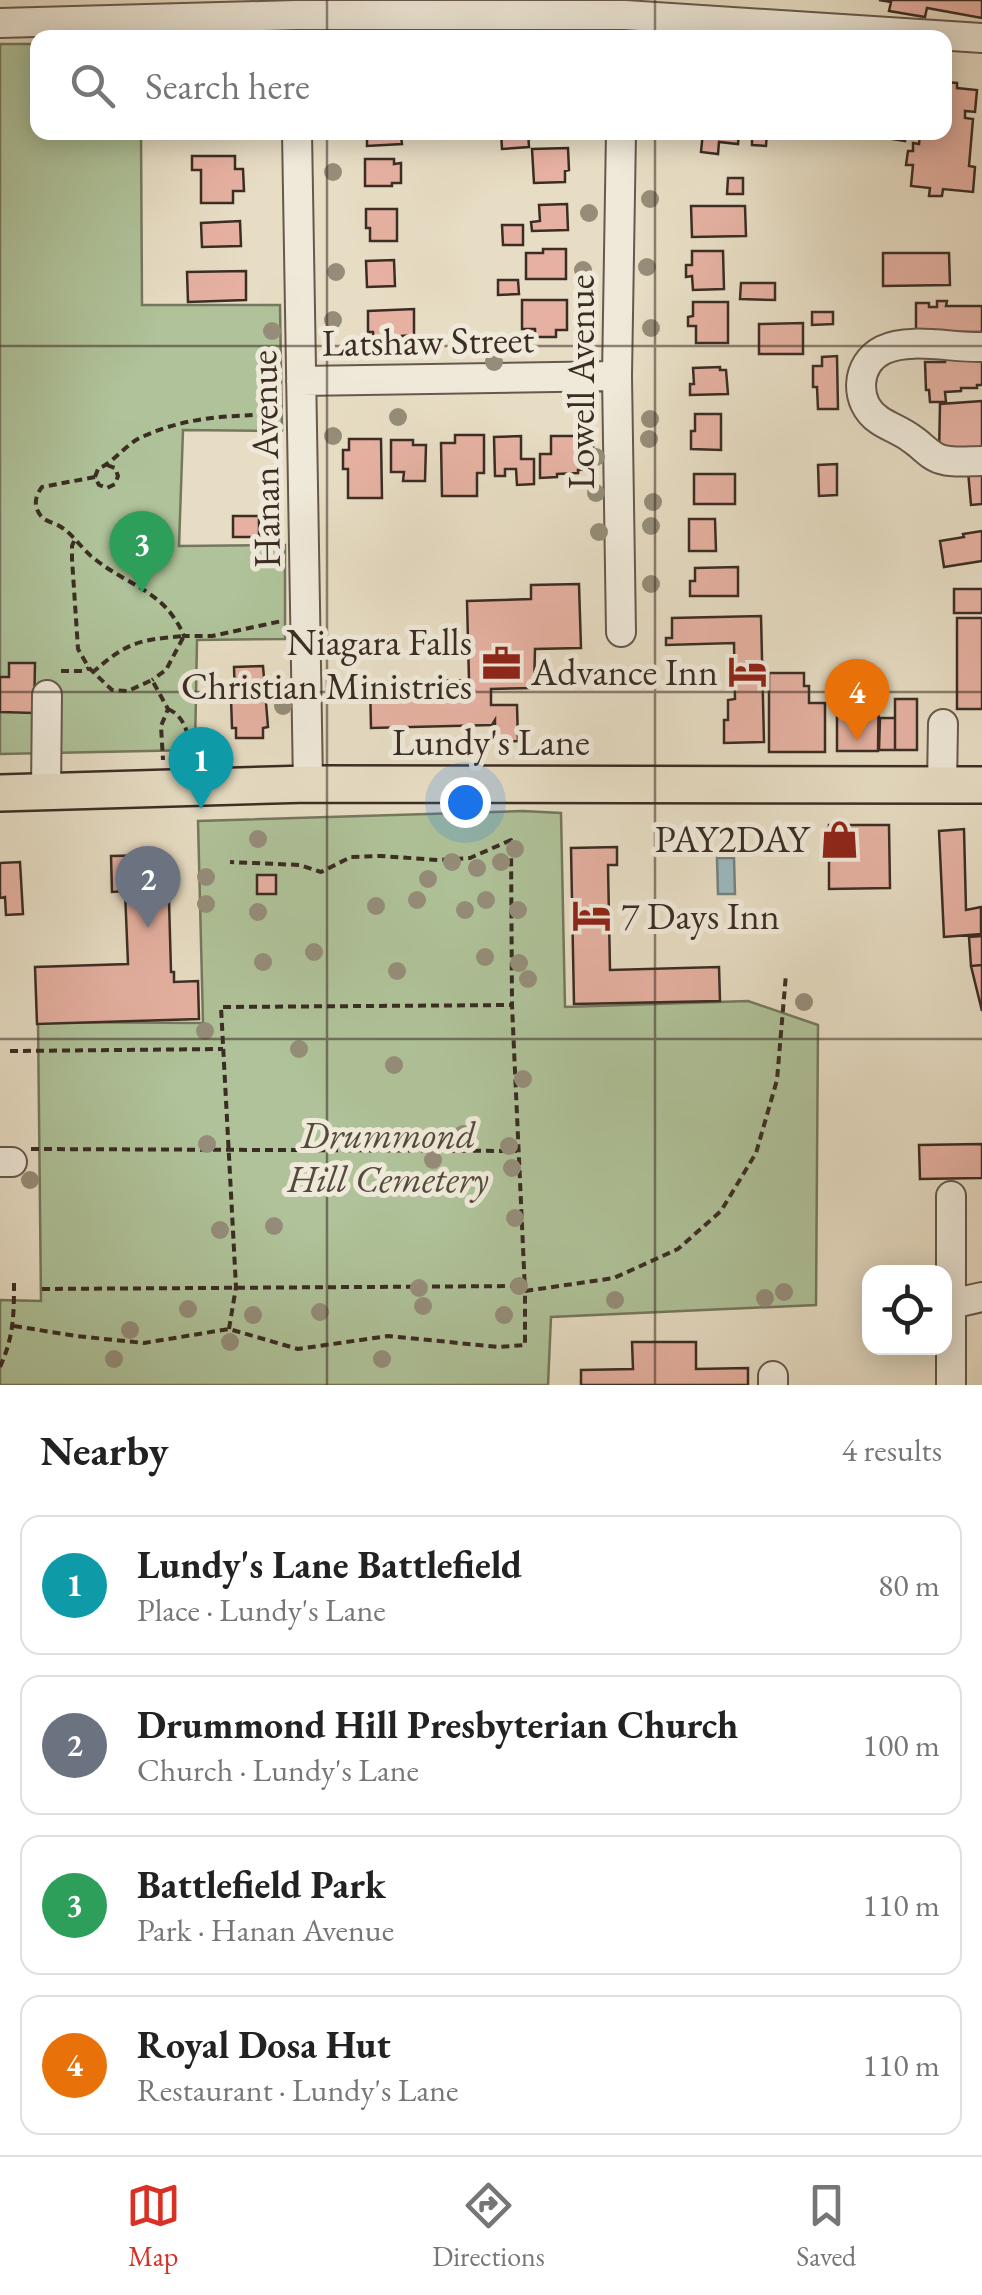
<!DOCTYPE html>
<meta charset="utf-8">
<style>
body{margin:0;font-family:"EB Garamond",serif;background:#f6f6f6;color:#222}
.controls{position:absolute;right:30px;bottom:30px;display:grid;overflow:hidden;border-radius:20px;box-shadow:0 5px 25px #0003}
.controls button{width:90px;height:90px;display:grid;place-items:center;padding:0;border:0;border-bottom:2px solid #e0e0e0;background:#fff;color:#222;font:50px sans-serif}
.you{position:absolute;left:465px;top:802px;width:35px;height:35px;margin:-25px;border:8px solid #fff;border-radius:50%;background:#1a73e8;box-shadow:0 0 0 15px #1a73e833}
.badge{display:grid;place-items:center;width:65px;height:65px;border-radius:50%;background:#d93025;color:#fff;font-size:32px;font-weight:700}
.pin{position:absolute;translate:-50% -82px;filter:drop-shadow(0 2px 5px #0008)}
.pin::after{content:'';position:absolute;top:52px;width:35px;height:30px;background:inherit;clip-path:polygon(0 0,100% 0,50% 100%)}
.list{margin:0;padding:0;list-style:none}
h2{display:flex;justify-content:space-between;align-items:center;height:130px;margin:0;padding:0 40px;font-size:42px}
h2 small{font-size:32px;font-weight:400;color:#767676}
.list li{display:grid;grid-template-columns:65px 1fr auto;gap:30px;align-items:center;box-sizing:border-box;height:140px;margin:0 20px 20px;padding:0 20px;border:2px solid #e0e0e0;border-radius:20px}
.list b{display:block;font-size:38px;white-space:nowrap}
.list p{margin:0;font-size:32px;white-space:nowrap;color:#767676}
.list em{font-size:32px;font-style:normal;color:#767676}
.icon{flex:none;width:55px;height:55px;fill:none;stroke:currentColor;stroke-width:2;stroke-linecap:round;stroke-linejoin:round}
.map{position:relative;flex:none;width:982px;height:1385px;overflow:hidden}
.search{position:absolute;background:#fff;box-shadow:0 5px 25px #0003;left:30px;right:30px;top:30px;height:110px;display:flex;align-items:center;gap:25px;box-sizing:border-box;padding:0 35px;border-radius:20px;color:#767676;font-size:38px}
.sheet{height:770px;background:#fff}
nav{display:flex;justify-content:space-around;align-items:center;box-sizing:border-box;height:140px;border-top:2px solid #e0e0e0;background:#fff;font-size:28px;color:#767676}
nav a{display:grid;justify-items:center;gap:5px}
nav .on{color:#d93025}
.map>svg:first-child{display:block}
</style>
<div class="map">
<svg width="982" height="1385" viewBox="0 0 982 1385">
<rect width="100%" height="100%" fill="#e7ddc4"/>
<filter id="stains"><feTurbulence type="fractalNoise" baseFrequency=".002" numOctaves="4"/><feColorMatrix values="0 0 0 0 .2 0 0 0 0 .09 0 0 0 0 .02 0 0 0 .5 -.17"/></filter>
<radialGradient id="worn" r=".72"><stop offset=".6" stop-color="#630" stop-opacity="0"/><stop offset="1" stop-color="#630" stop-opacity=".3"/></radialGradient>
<!-- green -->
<path fill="#afc299" stroke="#75785e" stroke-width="2.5" d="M0,44H37L38,132L141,133L142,305H280L282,431L183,430L179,546L285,545V639L197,640L195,750L0,754Z
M523,811L561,813L565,1007L748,1001L818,1025L816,1305L551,1317L548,1385H0V1300L41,1301L38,1022L203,1023L198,821Z"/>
<!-- water -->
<path fill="#9cb9bf" stroke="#758181" stroke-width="2.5" d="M717,858H734L735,894H718Z"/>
<!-- building -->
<path fill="#e6b1a2" stroke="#3b2d24" stroke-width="2.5" d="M879,0H982V18L927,8L925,17L889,11L891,2Z
M944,82L957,83V88L977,90L975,112L965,111V118L973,119L969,166L975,167L973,192L943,189L942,196H929L930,188L911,186L913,165H906L908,151H913V143L919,144L920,135L906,134L905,141L892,139V133L888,132H944Z
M214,132H242V137H214Z
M367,132H412V136H401L402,144L367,146Z
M501,132H528L529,147L502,149Z
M703,132H739L738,144L719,142L718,154L701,152Z
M752,132H767L766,146L752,145Z
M568,148L569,170L565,171V182L534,183L532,149Z
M192,156H235V169H243L244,191H233V203H201V170H192Z
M365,159H394V164L401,163V183H392V186H365Z
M728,178H743V194H727Z
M567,204L568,230L532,231L531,222L540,221L539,205Z
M691,206H745L746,236L692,237Z
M366,209H397V241H370V228H366Z
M240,221L241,246L202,247L201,223Z
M502,225H523V245H503Z
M543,249H566V279H526V253H543Z
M692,251H723L724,289L693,290L692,276L686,277V265H692Z
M883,253H949L950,285L883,286Z
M394,260L395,286L367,287L366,261Z
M246,271V300L188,302L187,272Z
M498,280H518L519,294L498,295Z
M741,283H775V300L740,299Z
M522,300H567V330H556V337H535V329H522Z
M937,301H947L946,306H982V332H916V303H929V307H937Z
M693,302H728V343H696V326H688V317L693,316Z
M414,309V335L402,336V345L374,346L373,332H368V311Z
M812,312H833V324L812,325Z
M803,323V354H759V324Z
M837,356L838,409H818L817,387H813V366H822V357Z
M945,358L982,360V385H977V388H961V391L945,392L946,402H930L929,390H926L925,362H945Z
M720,367V370H726L728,394L690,395V384H694L693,368Z
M982,401V455L939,456L940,404Z
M695,414H721V450L691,449V431H695Z
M455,435H484V473H477V496H442L441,443H455Z
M521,436V459H534V484L517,485L516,469H505V476H495L494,437Z
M551,436H576V444L593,443L594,469L578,470V473L557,474V477L540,478V454H551Z
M349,439H381L382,498H348V469H343V450H349Z
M391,440H413V445H426L425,481H403L404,472H391Z
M837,464V495L819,496L818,465Z
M982,470V504L971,505L968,471Z
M694,474H735V504H694Z
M233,516H259V537H233Z
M689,519H715L716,551H689Z
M982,531V561L944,567L940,541L964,537L963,534Z
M738,567V596H690V581H695V568Z
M579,584L581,648L535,649L534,688L491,689V705H517L518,741L495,742V720L492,725L371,728L370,682L469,680L467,601L531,599V585Z
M954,589H982V613H954Z
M761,616L764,742L724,743V720H728V700L735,699L734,643L666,645V638H672V618Z
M957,618H982V709H957Z
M9,663H35L34,713L0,712V677H9Z
M263,666L268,727L263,728V738H236V728H232L231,698H235L234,667Z
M769,673H804V686H809V703H825V752H769Z
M837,676H879L878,751H837Z
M895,699H917V750H895Z
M880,718H895V750H879Z
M829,825H889L890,888L829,889Z
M964,829L966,910L981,907V934L944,937L939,831Z
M617,847V865H608L610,970L719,967L720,1001L574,1004L571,848Z
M161,855V864H168L171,972H174V982L198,981L199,1019L37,1024L35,967L128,964L125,891L112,892L111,856Z
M20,862L23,914L6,915L5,897L0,898V863Z
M257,875H276V894H257Z
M982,936V965L971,966L969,937Z
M982,965V1011L971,966Z
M982,1144V1178L920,1179L919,1145Z
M632,1342H696V1369L748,1368V1385H581V1370L633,1369Z"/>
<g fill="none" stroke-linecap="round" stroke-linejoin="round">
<defs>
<path id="minor" d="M0,23L296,15H625L982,38
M297,132L308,784
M621,132L617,376L621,632
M982,347C953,348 909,337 883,350C855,364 854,403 879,420C889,427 902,431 912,439C923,446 931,458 944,460C955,463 970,461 982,461
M301,381L617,376
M942,785L943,724
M46,792L47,695
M0,1162H12
M951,1196V1385
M951,1304L982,1297
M773,1385V1376"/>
<path id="major" d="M0,793L308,784L982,785"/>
</defs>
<!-- minor casing -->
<use href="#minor" stroke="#66594c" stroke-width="32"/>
<!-- major casing -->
<use href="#major" stroke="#3b2d24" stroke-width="40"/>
<!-- path -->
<path stroke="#3b2d24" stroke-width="4" stroke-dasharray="8 5" stroke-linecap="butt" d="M107,465L115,468L118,476L115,484L107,488L99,485L95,477L98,469C116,461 126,443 144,436C189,416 230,416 278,414
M95,477L42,487C35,496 33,506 41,516C46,522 55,523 61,527C75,536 83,551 96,560C129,586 165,591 184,636H212L282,621
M74,541L72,546V559L78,649L89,668L112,690L128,691L152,680L168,709L161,726L163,760
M61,671H83L89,668
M92,673C127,642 138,640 184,636L166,670L152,680
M168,709C187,717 190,740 191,760
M10,1051L223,1049
M31,1149L517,1151
M42,1289L520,1286L525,1291L512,1005L511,840L470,858L438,860L381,856L351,857L321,872L300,865L230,862
M14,1326L76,1336L144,1343L229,1329L298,1349L388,1336L499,1347L525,1345V1291L614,1278L678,1249L721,1211L756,1153L777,1080L786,974
M229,1329L236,1287L221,1007L512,1005
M0,1367C14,1336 14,1314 14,1281"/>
<!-- minor -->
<use href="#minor" stroke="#efe9d9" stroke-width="28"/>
<!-- major -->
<use href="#major" stroke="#e7ddc4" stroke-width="35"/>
</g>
<!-- trees -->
<g fill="#958d79">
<circle cx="333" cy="172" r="9"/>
<circle cx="650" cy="199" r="9"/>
<circle cx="589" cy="213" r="9"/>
<circle cx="647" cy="267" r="9"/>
<circle cx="583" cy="270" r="9"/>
<circle cx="336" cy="272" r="9"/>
<circle cx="333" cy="320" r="9"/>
<circle cx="651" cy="328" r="9"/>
<circle cx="272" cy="331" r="9"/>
<circle cx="494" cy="362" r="9"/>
<circle cx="398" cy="417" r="9"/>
<circle cx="650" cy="419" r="9"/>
<circle cx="333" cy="436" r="9"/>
<circle cx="649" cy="439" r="9"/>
<circle cx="596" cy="457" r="9"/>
<circle cx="596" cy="493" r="9"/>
<circle cx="653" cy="502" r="9"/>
<circle cx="651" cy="526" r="9"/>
<circle cx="599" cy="532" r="9"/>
<circle cx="651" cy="584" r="9"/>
<circle cx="283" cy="706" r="9"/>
<circle cx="258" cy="839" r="9"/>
<circle cx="515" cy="849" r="9"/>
<circle cx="452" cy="862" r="9"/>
<circle cx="501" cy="862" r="9"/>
<circle cx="477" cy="868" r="9"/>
<circle cx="206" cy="877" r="9"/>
<circle cx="428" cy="879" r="9"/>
<circle cx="417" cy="900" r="9"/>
<circle cx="486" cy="900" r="9"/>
<circle cx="206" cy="904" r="9"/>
<circle cx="376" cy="906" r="9"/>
<circle cx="465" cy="910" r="9"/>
<circle cx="518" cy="910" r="9"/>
<circle cx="258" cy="912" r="9"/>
<circle cx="314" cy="952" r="9"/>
<circle cx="485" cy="957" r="9"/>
<circle cx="263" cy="962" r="9"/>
<circle cx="519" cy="963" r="9"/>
<circle cx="397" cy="971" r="9"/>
<circle cx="528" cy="979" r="9"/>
<circle cx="804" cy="1002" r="9"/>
<circle cx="205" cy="1031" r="9"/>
<circle cx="299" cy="1049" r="9"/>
<circle cx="394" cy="1065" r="9"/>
<circle cx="523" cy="1079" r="9"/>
<circle cx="463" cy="1134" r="9"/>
<circle cx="207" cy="1144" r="9"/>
<circle cx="509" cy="1146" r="9"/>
<circle cx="433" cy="1160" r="9"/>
<circle cx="512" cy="1168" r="9"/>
<circle cx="30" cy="1180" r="9"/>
<circle cx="515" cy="1218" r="9"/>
<circle cx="274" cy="1226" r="9"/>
<circle cx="220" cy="1230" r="9"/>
<circle cx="519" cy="1286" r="9"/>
<circle cx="419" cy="1288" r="9"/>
<circle cx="784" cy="1292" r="9"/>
<circle cx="765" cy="1298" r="9"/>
<circle cx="615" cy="1300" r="9"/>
<circle cx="423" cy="1306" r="9"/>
<circle cx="188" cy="1309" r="9"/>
<circle cx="320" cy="1312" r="9"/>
<circle cx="253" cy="1315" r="9"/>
<circle cx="504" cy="1315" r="9"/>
<circle cx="130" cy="1330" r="9"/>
<circle cx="230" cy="1342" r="9"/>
<circle cx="114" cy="1359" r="9"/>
<circle cx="382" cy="1359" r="9"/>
</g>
<!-- grid -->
<path fill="none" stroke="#3b2d24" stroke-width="2.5" stroke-opacity="0.55" d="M327,0V38M655,0V38M327,132V1385M655,132V1385M0,346H982M0,692H982M0,1039H982"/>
<!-- icons -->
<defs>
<symbol id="office-bare" viewBox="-9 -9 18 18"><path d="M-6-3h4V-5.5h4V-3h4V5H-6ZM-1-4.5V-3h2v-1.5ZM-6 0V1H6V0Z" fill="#8f2418" stroke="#efe9d9" stroke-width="2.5" paint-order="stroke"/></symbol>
<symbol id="hotel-bare" viewBox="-9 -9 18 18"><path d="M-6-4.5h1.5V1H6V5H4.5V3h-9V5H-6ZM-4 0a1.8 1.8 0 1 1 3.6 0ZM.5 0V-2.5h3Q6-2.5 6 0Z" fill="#8f2418" stroke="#efe9d9" stroke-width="2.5" paint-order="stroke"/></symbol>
<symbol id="shop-bare" viewBox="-9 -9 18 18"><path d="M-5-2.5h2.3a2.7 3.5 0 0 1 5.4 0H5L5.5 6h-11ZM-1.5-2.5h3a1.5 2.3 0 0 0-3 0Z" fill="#8f2418" stroke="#efe9d9" stroke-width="2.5" paint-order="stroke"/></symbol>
</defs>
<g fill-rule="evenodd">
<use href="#office-bare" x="474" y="636" width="55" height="55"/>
<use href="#hotel-bare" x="720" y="644" width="55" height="55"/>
<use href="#shop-bare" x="812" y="812" width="55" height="55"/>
<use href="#hotel-bare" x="564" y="888" width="55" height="55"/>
</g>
<g text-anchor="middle" stroke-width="10" stroke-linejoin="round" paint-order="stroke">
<!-- street labels -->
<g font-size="38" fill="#3b2d24" stroke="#efe9d9">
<text transform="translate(428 341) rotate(-1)" y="13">Latshaw Street</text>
<text transform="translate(581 382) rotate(-90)" y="13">Lowell Avenue</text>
<text transform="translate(265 459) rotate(-91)" y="13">Hanan Avenue</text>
<text x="491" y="755">Lundy's Lane</text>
</g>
<!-- poi labels -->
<g font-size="38" fill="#3b2d24" stroke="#efe9d9" text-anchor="end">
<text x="472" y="655">Niagara Falls<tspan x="472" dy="44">Christian Ministries</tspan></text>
<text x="718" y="685">Advance Inn</text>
<text x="809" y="852">PAY2DAY</text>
<text x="621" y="929" text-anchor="start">7 Days Inn</text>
</g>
<!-- park labels -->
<g font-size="38" font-style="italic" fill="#524b3b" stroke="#efe9d9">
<text x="388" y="1148">Drummond<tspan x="388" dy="44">Hill Cemetery</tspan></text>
</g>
</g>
<rect width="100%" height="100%" filter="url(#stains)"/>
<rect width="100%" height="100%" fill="url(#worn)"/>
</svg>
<div class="controls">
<button><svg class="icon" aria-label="locate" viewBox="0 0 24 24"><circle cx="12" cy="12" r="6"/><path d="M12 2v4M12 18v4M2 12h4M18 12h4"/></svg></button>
</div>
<div class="you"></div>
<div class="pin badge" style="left:201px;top:809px;background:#0f9aa8">1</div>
<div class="pin badge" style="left:148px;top:928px;background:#6b7280">2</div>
<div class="pin badge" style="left:142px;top:593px;background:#2e9e5b">3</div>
<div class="pin badge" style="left:857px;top:741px;background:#e8710a">4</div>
<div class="search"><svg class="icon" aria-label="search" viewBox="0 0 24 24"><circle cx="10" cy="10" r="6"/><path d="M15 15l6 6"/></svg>Search here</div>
</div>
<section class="sheet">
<h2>Nearby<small>4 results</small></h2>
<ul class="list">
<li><span class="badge" style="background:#0f9aa8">1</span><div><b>Lundy's Lane Battlefield</b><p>Place · Lundy's Lane</p></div><em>80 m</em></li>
<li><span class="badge" style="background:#6b7280">2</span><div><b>Drummond Hill Presbyterian Church</b><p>Church · Lundy's Lane</p></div><em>100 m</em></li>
<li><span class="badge" style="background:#2e9e5b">3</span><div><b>Battlefield Park</b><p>Park · Hanan Avenue</p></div><em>110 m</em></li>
<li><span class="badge" style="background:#e8710a">4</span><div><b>Royal Dosa Hut</b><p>Restaurant · Lundy's Lane</p></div><em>110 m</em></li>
</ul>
</section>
<nav>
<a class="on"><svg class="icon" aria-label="map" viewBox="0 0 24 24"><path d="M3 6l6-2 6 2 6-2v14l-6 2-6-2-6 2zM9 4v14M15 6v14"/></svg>Map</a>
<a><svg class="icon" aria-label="directions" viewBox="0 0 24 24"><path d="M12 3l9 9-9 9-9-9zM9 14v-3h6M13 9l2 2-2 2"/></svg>Directions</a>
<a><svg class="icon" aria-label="saved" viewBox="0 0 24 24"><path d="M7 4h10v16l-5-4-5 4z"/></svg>Saved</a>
</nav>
